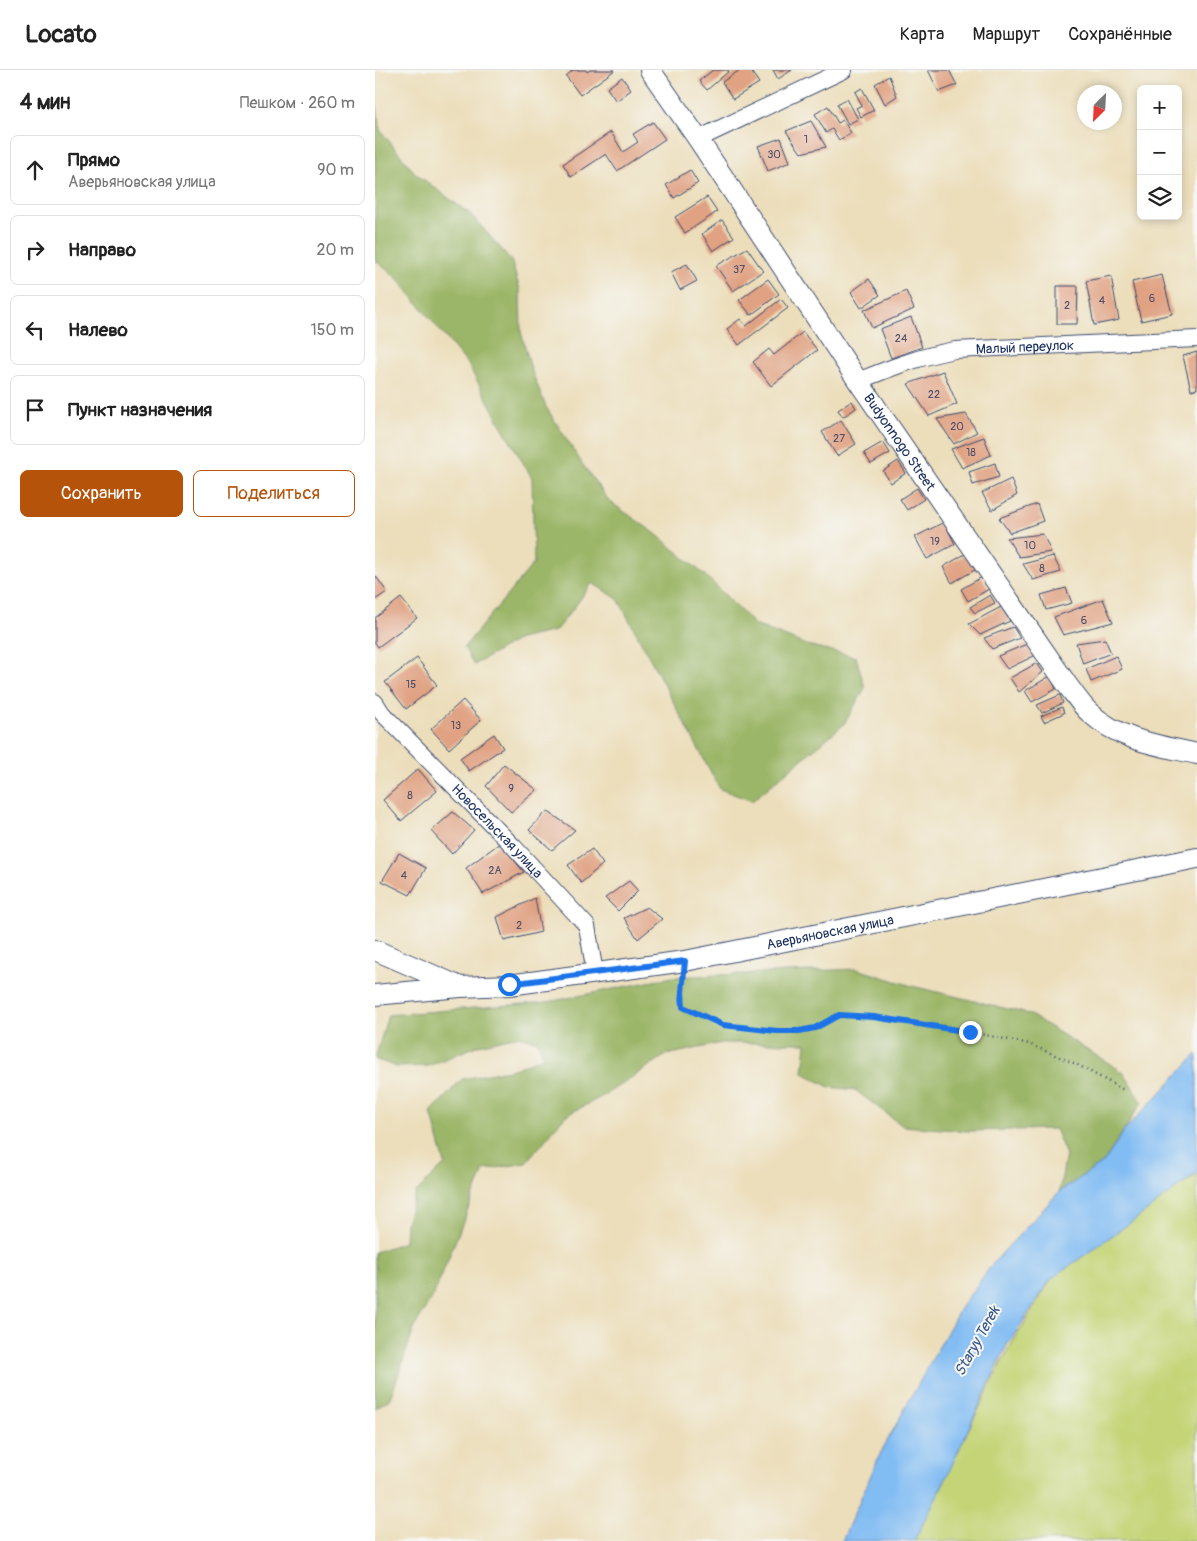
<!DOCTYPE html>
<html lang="ru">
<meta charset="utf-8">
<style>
body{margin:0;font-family:Pangolin,sans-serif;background:#f2f2f2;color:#222}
.controls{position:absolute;right:15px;top:15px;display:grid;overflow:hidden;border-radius:8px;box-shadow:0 2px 8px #0003}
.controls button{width:45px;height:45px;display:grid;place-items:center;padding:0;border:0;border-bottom:1px solid #e0e0e0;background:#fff;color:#222;font:25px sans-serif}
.compass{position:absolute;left:702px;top:15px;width:45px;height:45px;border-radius:50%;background:#fff;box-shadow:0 2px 8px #0003;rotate:204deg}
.stop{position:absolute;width:15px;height:15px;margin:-11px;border:4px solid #1a73e8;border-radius:50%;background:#fff}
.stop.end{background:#1a73e8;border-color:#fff;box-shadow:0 1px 5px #0008}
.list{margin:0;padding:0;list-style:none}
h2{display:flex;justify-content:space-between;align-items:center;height:65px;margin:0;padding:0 20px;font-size:21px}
h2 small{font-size:16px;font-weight:400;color:#767676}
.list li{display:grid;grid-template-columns:32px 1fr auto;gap:15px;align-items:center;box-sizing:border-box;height:70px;margin:0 10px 10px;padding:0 10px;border:1px solid #e0e0e0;border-radius:8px}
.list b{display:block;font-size:19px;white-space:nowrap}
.list p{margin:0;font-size:16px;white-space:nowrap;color:#767676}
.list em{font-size:16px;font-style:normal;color:#767676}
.actions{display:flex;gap:10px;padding:15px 20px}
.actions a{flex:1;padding:11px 0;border:1px solid #b45309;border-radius:8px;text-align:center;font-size:18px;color:#b45309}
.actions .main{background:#b45309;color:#fff}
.icon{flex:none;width:28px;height:28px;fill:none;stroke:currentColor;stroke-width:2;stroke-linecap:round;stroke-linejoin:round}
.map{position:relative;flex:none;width:822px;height:1471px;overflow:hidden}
header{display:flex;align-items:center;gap:30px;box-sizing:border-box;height:70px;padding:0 25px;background:#fff;border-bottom:1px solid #e0e0e0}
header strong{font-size:24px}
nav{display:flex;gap:28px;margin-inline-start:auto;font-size:18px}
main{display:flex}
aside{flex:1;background:#fff}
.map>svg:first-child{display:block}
</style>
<header>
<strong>Locato</strong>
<nav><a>Карта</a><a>Маршрут</a><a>Сохранённые</a></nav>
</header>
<main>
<aside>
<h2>4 мин<small>Пешком · 260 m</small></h2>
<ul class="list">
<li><svg class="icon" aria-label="ahead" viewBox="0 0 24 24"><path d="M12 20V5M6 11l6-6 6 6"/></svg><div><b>Прямо</b><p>Аверьяновская улица</p></div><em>90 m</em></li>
<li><svg class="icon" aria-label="right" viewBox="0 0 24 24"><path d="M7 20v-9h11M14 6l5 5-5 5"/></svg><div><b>Направо</b></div><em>20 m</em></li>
<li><svg class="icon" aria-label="left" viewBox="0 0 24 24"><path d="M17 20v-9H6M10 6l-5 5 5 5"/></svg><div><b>Налево</b></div><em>150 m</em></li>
<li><svg class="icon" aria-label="arrive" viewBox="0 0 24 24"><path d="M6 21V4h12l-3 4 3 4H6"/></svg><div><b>Пункт назначения</b></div></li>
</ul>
<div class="actions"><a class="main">Сохранить</a><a>Поделиться</a></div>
</aside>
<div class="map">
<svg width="822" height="1471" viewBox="0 0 822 1471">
<rect width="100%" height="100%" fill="#f6f6f2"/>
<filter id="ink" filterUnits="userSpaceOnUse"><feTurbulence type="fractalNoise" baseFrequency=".02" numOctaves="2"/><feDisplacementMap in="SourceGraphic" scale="10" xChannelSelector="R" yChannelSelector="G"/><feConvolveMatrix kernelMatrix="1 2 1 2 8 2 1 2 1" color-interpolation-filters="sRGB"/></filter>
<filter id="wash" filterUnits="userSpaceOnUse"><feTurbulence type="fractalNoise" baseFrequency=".0096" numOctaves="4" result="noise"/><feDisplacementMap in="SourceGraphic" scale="20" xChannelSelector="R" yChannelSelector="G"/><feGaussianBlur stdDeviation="1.12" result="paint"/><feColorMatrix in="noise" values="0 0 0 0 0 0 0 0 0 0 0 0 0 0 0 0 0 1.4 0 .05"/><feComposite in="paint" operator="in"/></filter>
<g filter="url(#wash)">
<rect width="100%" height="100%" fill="#ecdebb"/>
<!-- green -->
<path fill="#c4d476" stroke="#70826a" d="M822,1104V1471H538L633,1280L680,1203Z"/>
<!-- forest -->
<path fill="#9bb667" stroke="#5b7262" d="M0,23L5,60L40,103L96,145L136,190L145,220L146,262L156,299L171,337L208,395L234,431L281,464L332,507L380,555L432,575L481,587L490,618L469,654L377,731L345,719L243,529L217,513L198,539L180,561L144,569L99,595L89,577L159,493L157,408L126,355L94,296L22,208L0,190Z
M482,899L537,916L654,944L748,1002L767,1032L729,1092L684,1122L691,1085L680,1059L593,1061L528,1056L480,1020L454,1017L428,1003L431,973H347L291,985L228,1026L190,1046L151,1093L109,1100L59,1224L40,1256L15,1329L0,1338V1182L30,1172L31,1153L41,1122L70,1094L56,1042L87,1009L139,999L168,987L163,971L143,966L104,975L53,996L22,997L0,989L13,945L173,932L298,907Z"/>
<!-- water -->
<path fill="#81bcf3" stroke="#4e76a8" d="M822,984V1103L769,1143L676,1209L631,1277L572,1406L539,1471H467L506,1382L586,1237L619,1192L684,1122L729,1092L749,1061Z"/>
<g id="blocks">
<!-- building -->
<path fill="#e0a283" d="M198,0H211L212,2L215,0H240L205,25L191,6Z
M338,0H353L354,1L332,20L324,11Z
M365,0H375L384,13L358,29L347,12Z
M398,0H417L403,9Z
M553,0H574L582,15L564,22Z
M514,6L522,26L510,34L500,14Z
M247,7L256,20L241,31L232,18Z
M487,18L499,40L486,47L481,38L487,35L480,22Z
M472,29L483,49L473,54L462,34Z
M453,36L463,53L468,50L476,63L464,70L457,59L451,63L440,44Z
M436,51L451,77L426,83L411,61Z
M278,52L290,69L242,101L231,84L196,107L188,94L236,62L248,82L263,72L258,64Z
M406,68L415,92L393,101L383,76Z
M315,100L323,113L299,128L291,115Z
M332,127L342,142L310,163L300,147Z
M347,150L359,167L338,181L327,164Z
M372,178L388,201L358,221L341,196Z
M312,194L322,211L305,220L296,202Z
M787,205L797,244L766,251L757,212Z
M736,206L744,250L719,255L711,211Z
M393,209L404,224L376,245L364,230Z
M494,209L505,225L486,238L476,222Z
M682,216H703L702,254H682Z
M531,221L539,239L497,258L489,240Z
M406,229L413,238L364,275L352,259L365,249L371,256Z
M536,247L547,277L516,288L505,259Z
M428,262L442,280L396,316L378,292L394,279L399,285Z
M822,282V319L816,320L808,286Z
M568,301L582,334L554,346L533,314Z
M477,331L481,338L468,347L463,340Z
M591,344L602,362L579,374L562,349Z
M466,350L481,374L462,386L447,362Z
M609,367L616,385L587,398L576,379Z
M508,372L515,383L496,394L489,383Z
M523,391L531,403L516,413L508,401Z
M620,393L624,407L598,415L594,402Z
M636,409L642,425L617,440L607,423Z
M542,418L549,429L532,440L525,429Z
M662,434L668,451L635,463L624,448Z
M569,452L580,474L552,489L540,467Z
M668,464L676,482L644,487L632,468Z
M595,481L605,497L577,513L568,497Z
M678,486L686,502L658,510L648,494Z
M0,505L12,522L0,530Z
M607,507L614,519L593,531L586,519Z
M691,518L697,533L671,540L666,525Z
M615,525L620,533L600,543L595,537Z
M26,528L42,548L3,577L0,573V548Z
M728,529L738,552L688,565L679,547Z
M626,537L635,551L605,565L594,554Z
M638,557L645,568L617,579L609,568Z
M730,569L736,583L708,594L701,573Z
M652,574L661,585L632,599L623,586Z
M741,586L747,599L716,612L711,599Z
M42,588L62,615L31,639L10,612Z
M662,593L668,602L644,622L635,608Z
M675,606L681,619L657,632L650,621Z
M685,625L688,633L667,643L662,635Z
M88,630L106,650L74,679L56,659Z
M687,637L689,643L669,652L666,646Z
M119,664L128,678L94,701L85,688Z
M129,694L162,720L136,742L111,716Z
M43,699L62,721L26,751L8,730Z
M172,741L200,760L177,780L154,760Z
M78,742L99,760L77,784L56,761Z
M125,773L149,802L108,824L91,798Z
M217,779L228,794L206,813L193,795Z
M24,783L51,798L35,825L7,811Z
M254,811L263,821L243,841L230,828Z
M160,828L166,862L129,871L122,847Z
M272,837L287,849L263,869L249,848Z"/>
</g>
</g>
<g filter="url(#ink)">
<use href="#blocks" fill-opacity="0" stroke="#3a496c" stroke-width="1"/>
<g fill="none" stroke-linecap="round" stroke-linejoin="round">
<defs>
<g id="minor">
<path d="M323,69L469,0"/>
<path id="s1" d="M483,311C515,298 546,286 580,280L822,269"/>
<path id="s2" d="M0,632L7,643L139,777L212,856L220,903"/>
</g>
<g id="tertiary">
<path id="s3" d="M275,0L323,69L483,311L693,616C700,625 707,636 715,643C746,671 783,675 822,684"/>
<path d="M0,880L83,916"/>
<path id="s4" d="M0,925L85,917L134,915L310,891L822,788"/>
</g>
</defs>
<!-- minor casing -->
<use href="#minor" stroke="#3a496c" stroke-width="18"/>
<!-- tertiary casing -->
<use href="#tertiary" stroke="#3a496c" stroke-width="22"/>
<!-- path -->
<path stroke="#3a496c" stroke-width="2.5" stroke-dasharray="1 4" stroke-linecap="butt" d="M308,906L307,922L308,937L348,955L402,961H424L440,958L464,945L499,947L595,962L654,974L701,994L749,1020"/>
<!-- minor -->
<use href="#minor" stroke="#fff" stroke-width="16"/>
<!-- tertiary -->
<use href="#tertiary" stroke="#fff" stroke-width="20"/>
</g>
</g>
<g fill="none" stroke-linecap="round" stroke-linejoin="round" filter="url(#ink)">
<!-- route -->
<path stroke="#1a73e8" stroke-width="6" d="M134,914L310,891L307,922L308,937L348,955L402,961H424L440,958L464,945L499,947L595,962"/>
</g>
<g text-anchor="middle" stroke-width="4" stroke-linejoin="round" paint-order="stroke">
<!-- number labels -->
<g font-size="11" fill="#4c4c67">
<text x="431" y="73">1</text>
<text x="399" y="88">30</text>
<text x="364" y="203">37</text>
<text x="777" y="232">6</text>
<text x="727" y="234">4</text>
<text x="692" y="239">2</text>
<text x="526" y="272">24</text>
<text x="559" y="328">22</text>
<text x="582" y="360">20</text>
<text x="464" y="372">27</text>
<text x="596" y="386">18</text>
<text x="560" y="475">19</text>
<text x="655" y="479">10</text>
<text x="667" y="502">8</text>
<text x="709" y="554">6</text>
<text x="36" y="618">15</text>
<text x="81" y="659">13</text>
<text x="136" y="722">9</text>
<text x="35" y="729">8</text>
<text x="120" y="804">2А</text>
<text x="29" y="809">4</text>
<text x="144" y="859">2</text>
</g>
<!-- street labels -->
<g font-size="14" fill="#1b2f5e" stroke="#f6f6f2">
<text dy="5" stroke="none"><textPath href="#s1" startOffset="172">Малый переулок</textPath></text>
<text dy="5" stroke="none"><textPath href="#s3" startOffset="448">Budyonnogo Street</textPath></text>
<text dy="5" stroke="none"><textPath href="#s2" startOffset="178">Новосельская улица</textPath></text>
<text dy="5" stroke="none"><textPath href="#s4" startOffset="460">Аверьяновская улица</textPath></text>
</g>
<!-- water labels -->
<g font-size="15" font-style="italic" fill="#3a598b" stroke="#f6f6f2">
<text transform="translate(602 1271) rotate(-61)" y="5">Staryy Terek</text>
</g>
</g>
</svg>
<div class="controls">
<button>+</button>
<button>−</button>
<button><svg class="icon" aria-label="layers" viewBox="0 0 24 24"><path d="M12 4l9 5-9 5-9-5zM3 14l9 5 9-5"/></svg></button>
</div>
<svg class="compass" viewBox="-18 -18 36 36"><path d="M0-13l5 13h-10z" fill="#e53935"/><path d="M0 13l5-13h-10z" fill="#767676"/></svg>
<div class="stop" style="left:134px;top:914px"></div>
<div class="stop end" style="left:595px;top:962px"></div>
</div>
</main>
